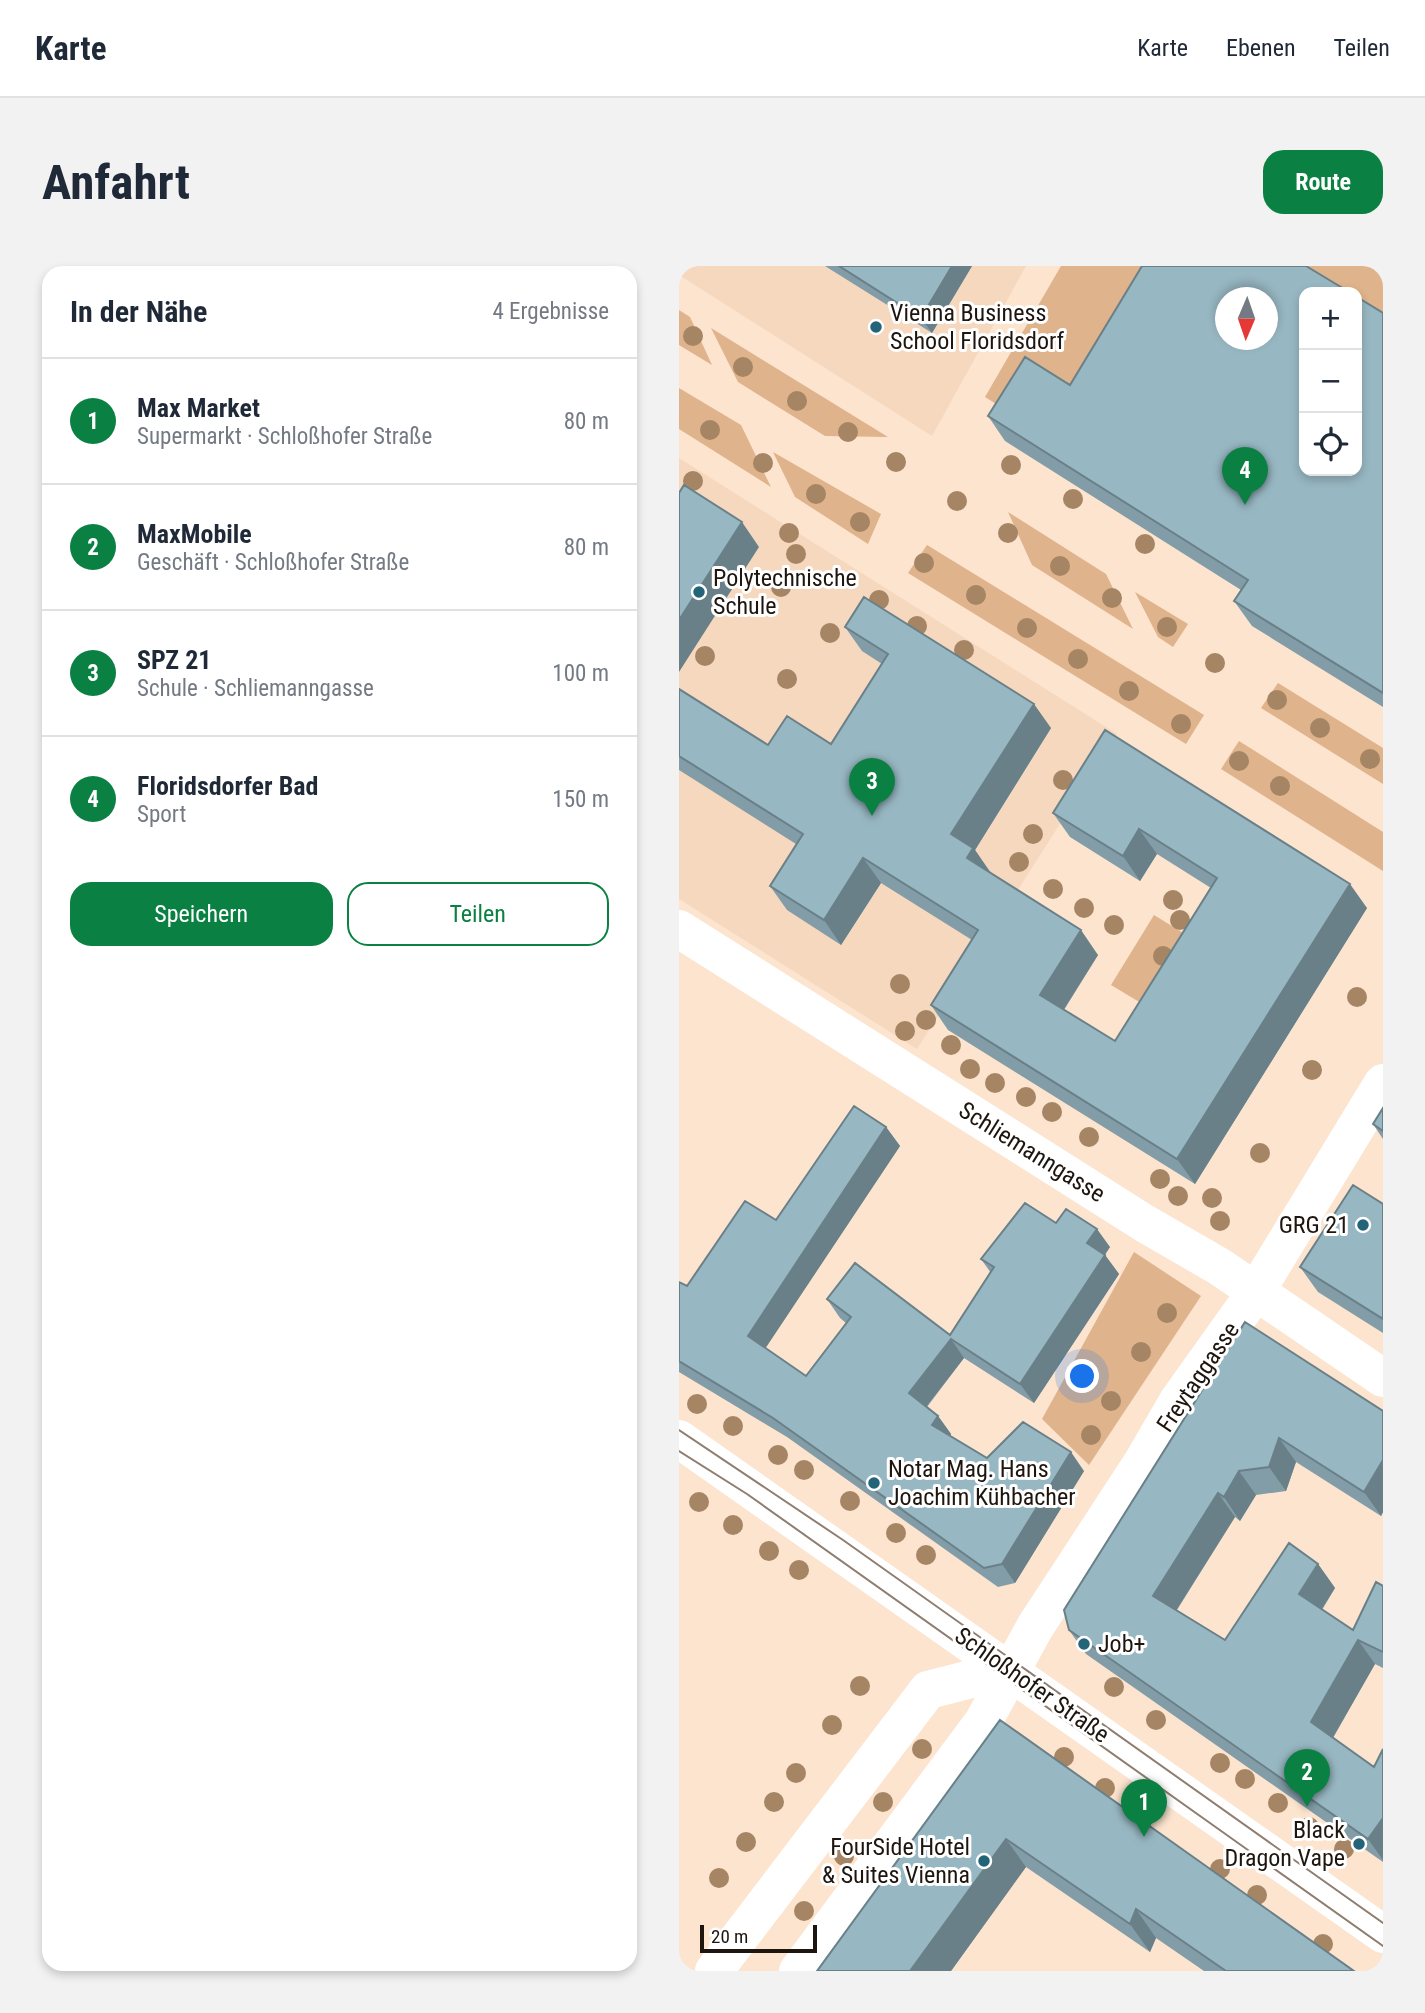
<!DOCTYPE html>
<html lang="de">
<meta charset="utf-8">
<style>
body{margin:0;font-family:"Roboto Condensed",sans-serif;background:#f2f2f3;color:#1f2937}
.controls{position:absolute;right:21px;top:21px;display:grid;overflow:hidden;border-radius:14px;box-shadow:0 4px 10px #0003}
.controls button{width:63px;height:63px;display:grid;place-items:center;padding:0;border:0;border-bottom:2px solid #e0e1e3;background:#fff;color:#1f2937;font:35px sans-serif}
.compass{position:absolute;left:536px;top:21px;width:63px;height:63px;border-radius:50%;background:#fff;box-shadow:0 4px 10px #0003;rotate:182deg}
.scale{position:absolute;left:21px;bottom:18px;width:117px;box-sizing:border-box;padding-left:7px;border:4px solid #1d150e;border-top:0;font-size:19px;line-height:24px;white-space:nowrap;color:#1d150e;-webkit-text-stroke:5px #fff;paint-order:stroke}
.you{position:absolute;left:404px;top:1111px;width:24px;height:24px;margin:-18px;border:5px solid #fff;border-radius:50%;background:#1a73e8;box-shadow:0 0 0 10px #1a73e833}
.badge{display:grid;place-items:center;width:46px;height:46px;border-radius:50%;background:#0b8043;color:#fff;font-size:23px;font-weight:700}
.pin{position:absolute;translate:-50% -58px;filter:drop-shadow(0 2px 4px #0008)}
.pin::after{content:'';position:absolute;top:37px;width:24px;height:21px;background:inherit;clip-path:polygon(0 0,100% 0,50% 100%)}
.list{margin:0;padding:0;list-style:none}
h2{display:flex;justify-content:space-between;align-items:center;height:91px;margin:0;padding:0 28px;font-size:30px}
h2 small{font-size:23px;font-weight:400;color:#747a83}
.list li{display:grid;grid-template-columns:46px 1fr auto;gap:21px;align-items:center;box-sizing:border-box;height:126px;padding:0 28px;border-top:2px solid #e0e1e3}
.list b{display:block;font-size:26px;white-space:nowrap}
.list p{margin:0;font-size:23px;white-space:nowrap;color:#747a83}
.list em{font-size:23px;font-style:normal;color:#747a83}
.actions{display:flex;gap:14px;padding:21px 28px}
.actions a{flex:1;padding:16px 0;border:2px solid #0b8043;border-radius:21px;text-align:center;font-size:24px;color:#0b8043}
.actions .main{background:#0b8043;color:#fff}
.icon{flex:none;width:38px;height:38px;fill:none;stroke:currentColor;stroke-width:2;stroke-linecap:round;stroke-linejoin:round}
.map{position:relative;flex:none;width:704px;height:1705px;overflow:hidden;border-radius:21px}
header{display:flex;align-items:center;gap:42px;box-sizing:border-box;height:98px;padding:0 35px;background:#fff;border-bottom:2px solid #e0e1e3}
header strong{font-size:33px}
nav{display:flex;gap:38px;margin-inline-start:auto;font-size:24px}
.intro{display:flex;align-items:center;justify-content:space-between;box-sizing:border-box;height:168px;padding:0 42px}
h1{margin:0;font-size:49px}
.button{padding:18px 32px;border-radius:21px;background:#0b8043;color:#fff;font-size:24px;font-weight:700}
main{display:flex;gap:42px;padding:0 42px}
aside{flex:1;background:#fff;border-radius:21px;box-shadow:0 4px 10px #0003}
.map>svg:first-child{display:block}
</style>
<header>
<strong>Karte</strong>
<nav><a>Karte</a><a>Ebenen</a><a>Teilen</a></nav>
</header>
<div class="intro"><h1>Anfahrt</h1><a class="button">Route</a></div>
<main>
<aside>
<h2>In der Nähe<small>4 Ergebnisse</small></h2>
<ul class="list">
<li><span class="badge">1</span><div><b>Max Market</b><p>Supermarkt · Schloßhofer Straße</p></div><em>80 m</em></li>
<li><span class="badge">2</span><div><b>MaxMobile</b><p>Geschäft · Schloßhofer Straße</p></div><em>80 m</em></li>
<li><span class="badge">3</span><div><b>SPZ 21</b><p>Schule · Schliemanngasse</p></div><em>100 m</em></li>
<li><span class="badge">4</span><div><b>Floridsdorfer Bad</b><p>Sport</p></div><em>150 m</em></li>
</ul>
<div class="actions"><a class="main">Speichern</a><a>Teilen</a></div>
</aside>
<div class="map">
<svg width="704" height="1705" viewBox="0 0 704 1705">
<rect width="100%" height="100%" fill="#fce4cf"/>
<!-- built -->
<path fill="#f6d8be" d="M0,0H347L253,170L0,9Z
M0,192L438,468L238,783L0,633Z"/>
<!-- green -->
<path fill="#dfb38b" d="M382,0H496L408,145L341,153L306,131Z
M604,0H704V62L678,45V26H647Z
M0,44L11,51L33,99L0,79Z
M32,62L209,171L146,170L59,116Z
M0,122L62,159L92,221L0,163Z
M94,186L202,248L189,278L116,231Z
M329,246L427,308L454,363L353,299Z
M248,279L525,449L507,478L229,307Z
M456,326L509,358L494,381L479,371Z
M599,417L704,482V518L582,442Z
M560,475L704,566V605L542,503Z
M475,649L514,673L472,743L432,719Z
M455,986L522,1030L410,1199L363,1153Z"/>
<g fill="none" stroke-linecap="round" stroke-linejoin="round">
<!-- minor -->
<path stroke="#fff" stroke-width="38" d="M0,663L465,957L541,1001L704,1112
M0,1173L704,1668
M35,1705L249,1424L331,1403
M119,1705L304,1456L356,1361L463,1197L499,1135L576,1027L704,817"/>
<!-- tram -->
<path stroke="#8f7e70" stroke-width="2" d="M0,1164L164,1274L704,1657
M0,1185L68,1228L704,1680"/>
</g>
<!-- trees -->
<g fill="#a58564">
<circle cx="14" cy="70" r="10"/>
<circle cx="64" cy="101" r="10"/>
<circle cx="118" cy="135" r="10"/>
<circle cx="31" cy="164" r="10"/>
<circle cx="169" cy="166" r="10"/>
<circle cx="217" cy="196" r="10"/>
<circle cx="84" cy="197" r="10"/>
<circle cx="332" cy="199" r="10"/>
<circle cx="14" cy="215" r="10"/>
<circle cx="137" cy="228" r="10"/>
<circle cx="394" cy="233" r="10"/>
<circle cx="278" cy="235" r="10"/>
<circle cx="181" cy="256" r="10"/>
<circle cx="110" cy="267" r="10"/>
<circle cx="329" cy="267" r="10"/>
<circle cx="466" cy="278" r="10"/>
<circle cx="117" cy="288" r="10"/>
<circle cx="245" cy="297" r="10"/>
<circle cx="381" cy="300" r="10"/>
<circle cx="102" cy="321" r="10"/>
<circle cx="297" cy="329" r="10"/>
<circle cx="433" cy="332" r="10"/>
<circle cx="200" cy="334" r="10"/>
<circle cx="238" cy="360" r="10"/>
<circle cx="488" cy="361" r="10"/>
<circle cx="348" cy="362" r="10"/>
<circle cx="151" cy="367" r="10"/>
<circle cx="285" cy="384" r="10"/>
<circle cx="26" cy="390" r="10"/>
<circle cx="399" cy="393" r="10"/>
<circle cx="536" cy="397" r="10"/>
<circle cx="108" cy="413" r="10"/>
<circle cx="450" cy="425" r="10"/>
<circle cx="598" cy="434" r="10"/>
<circle cx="502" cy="458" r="10"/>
<circle cx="641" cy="462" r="10"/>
<circle cx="691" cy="493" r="10"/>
<circle cx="560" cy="495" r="10"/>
<circle cx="384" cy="514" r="10"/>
<circle cx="601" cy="520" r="10"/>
<circle cx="354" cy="568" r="10"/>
<circle cx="340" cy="596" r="10"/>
<circle cx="374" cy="623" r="10"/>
<circle cx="494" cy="634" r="10"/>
<circle cx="405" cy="642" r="10"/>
<circle cx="501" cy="654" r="10"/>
<circle cx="435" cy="659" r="10"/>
<circle cx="484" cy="690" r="10"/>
<circle cx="221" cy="718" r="10"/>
<circle cx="678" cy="731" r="10"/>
<circle cx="247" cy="754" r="10"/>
<circle cx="226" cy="765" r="10"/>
<circle cx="272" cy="779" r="10"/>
<circle cx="291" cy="803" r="10"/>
<circle cx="633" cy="804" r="10"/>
<circle cx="316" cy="817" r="10"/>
<circle cx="347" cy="831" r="10"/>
<circle cx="373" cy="846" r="10"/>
<circle cx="410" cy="871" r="10"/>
<circle cx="581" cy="887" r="10"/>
<circle cx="481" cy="913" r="10"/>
<circle cx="499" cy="930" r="10"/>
<circle cx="533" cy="932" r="10"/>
<circle cx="541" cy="955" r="10"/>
<circle cx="488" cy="1047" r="10"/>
<circle cx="462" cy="1086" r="10"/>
<circle cx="432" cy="1135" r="10"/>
<circle cx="18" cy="1138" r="10"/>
<circle cx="54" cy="1160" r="10"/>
<circle cx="412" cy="1169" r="10"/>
<circle cx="99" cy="1189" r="10"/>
<circle cx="125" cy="1204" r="10"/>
<circle cx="171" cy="1235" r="10"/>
<circle cx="20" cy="1236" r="10"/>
<circle cx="54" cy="1259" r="10"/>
<circle cx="217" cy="1267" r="10"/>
<circle cx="90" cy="1285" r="10"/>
<circle cx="247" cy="1289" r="10"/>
<circle cx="120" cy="1304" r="10"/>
<circle cx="181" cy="1420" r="10"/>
<circle cx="435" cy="1421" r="10"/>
<circle cx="477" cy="1454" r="10"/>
<circle cx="153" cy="1459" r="10"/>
<circle cx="243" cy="1483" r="10"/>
<circle cx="385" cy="1491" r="10"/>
<circle cx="541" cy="1497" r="10"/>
<circle cx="117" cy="1507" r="10"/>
<circle cx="566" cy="1513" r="10"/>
<circle cx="426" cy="1522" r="10"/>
<circle cx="95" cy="1536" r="10"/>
<circle cx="204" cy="1536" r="10"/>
<circle cx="599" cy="1537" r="10"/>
<circle cx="464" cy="1548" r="10"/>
<circle cx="630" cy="1561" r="10"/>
<circle cx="67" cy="1576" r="10"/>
<circle cx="665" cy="1583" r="10"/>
<circle cx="165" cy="1590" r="10"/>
<circle cx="541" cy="1603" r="10"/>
<circle cx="40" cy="1612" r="10"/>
<circle cx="578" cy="1629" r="10"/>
<circle cx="125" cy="1645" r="10"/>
<circle cx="644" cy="1678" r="10"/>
</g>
<!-- wall -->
<path fill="#829da7" d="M146,0H293L253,67Z
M704,47V441L573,360L555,335L562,324L326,175L309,150L391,119Z
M166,361L372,462L296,584L311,607L419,689L385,744L436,775L532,622L478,588L461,615L391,571L374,547L426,464L688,642L516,918L269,764L252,739L293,674L202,617L162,679L108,644L91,620L117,578L0,504V423L89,479L152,478L203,398L183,385Z
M704,842V873L694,858Z
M207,861L221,880L86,1082L127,1110L167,1057L161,1052L148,1033L271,1069L312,1007L302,993L377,957L431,981L426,989L440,1008L355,1137L285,1092L248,1141L259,1150L272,1168L271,1170L308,1192L405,1205L336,1317L319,1321L108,1171L0,1106V1016L8,1020L97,954Z
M704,938V1067L639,1026L621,1001Z
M566,1056L704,1145V1246L702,1250L617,1196L607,1225L577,1229L561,1255L556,1251L498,1344L546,1374L639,1298L656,1322L643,1344L674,1364L704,1320V1402L696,1398L654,1472L695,1501L704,1483V1596L407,1388L390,1364Z
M321,1454L675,1705H525L477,1672L471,1686L347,1601L272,1705H138Z"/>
<!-- shaded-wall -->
<path fill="#6a8088" d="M273,0H293L253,67L242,52Z
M63,256L80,281L0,406V354Z
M355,438L372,462L296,584L312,607L306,617L272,568Z
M460,563L478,588L461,615L444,590Z
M184,592L202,617L162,679L145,654Z
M671,618L688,642L516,918L498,893Z
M402,664L419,689L378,754L361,729Z
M207,861L221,880L82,1089L69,1070Z
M418,963L431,981L421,995L408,977Z
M426,989L440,1008L355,1137L341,1118Z
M272,1073L285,1092L243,1146L230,1127Z
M259,1150L272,1168L266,1178L253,1159Z
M600,1172L617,1196L607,1225L590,1201Z
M392,1186L405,1205L336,1317L323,1298Z
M704,1194V1246L702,1250L685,1226Z
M560,1205L577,1229L561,1255L545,1231Z
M539,1227L556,1251L491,1354L474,1330Z
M639,1298L656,1322L637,1352L620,1328Z
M679,1374L696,1398L649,1480L632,1456Z
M704,1552V1594L689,1573Z
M327,1573L347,1601L272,1705H231Z
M457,1643L477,1672L471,1686L451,1658Z"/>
<!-- building -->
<path fill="#97b7c2" stroke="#6a8088" stroke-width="2" fill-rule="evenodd" d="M160,0H273L242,52Z
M463,0H627L670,26H625V205H678V31L704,47V427L555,335L569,314L309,150L346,91L391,119ZM547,32H589V74H547Z
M5,219L63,256L0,354V227Z
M185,331L355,438L272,568L294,582L288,592L402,664L361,729L436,775L538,612L460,563L444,590L374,547L426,464L671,618L498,893L252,739L299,664L184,592L145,654L91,620L124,568L0,490V423L89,479L108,450L152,478L209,388L166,361Z
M175,840L207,861L69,1070L127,1110L172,1051L148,1033L176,997L271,1069L315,1001L302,993L346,937L377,957L387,943L418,963L408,977L426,989L341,1118L272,1073L230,1127L259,1150L253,1159L308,1192L344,1156L392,1186L323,1298L305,1302L94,1152L0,1095V1016L8,1020L66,935L97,954Z
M704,842V865L694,858Z
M674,919L704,938V1053L621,1001Z
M566,1056L704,1145V1194L685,1226L600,1172L590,1201L560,1205L545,1231L539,1227L474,1330L546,1374L610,1277L639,1298L620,1328L674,1364L697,1316L704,1320V1386L679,1374L632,1456L695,1501L704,1483V1552L689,1573L390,1364L385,1344Z
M321,1454L675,1705H547L457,1643L451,1658L327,1573L231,1705H138Z"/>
<!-- markers -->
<g fill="#236478" stroke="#fff" stroke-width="2.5">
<circle cx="197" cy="61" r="7"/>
<circle cx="20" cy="326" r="7"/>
<circle cx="684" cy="959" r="7"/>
<circle cx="195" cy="1217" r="7"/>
<circle cx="405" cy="1378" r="7"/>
<circle cx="680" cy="1578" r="7"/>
<circle cx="305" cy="1595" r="7"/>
</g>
<g text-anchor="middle" stroke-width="6" stroke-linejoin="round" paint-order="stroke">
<!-- poi labels -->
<g font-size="24" fill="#1d150e" stroke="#fff" text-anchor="start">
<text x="211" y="55">Vienna Business<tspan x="211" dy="28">School Floridsdorf</tspan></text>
<text x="34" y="320">Polytechnische<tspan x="34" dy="28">Schule</tspan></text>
<text x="670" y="967" text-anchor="end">GRG 21</text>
<text x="209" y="1211">Notar Mag. Hans<tspan x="209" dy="28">Joachim Kühbacher</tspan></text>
<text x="419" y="1386">Job+</text>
<text x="666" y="1572" text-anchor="end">Black<tspan x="666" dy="28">Dragon Vape</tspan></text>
<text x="291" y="1589" text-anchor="end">FourSide Hotel<tspan x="291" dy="28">&amp; Suites Vienna</tspan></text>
</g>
<!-- street labels -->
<g font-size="24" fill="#1d150e" stroke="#fff">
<text transform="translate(353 886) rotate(32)" y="8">Schliemanngasse</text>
<text transform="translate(519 1111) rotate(-56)" y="8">Freytaggasse</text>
<text transform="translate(353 1419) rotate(35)" y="8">Schloßhofer Straße</text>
</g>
</g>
</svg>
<div class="controls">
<button>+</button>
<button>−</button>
<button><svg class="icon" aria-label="locate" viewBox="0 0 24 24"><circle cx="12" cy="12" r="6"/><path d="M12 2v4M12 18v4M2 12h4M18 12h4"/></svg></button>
</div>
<svg class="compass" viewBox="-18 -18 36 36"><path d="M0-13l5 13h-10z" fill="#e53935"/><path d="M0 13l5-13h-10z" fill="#747a83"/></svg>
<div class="scale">20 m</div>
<div class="you"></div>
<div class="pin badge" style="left:465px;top:1571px">1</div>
<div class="pin badge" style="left:628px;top:1541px">2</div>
<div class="pin badge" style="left:193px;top:550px">3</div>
<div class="pin badge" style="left:566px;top:239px">4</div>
</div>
</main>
